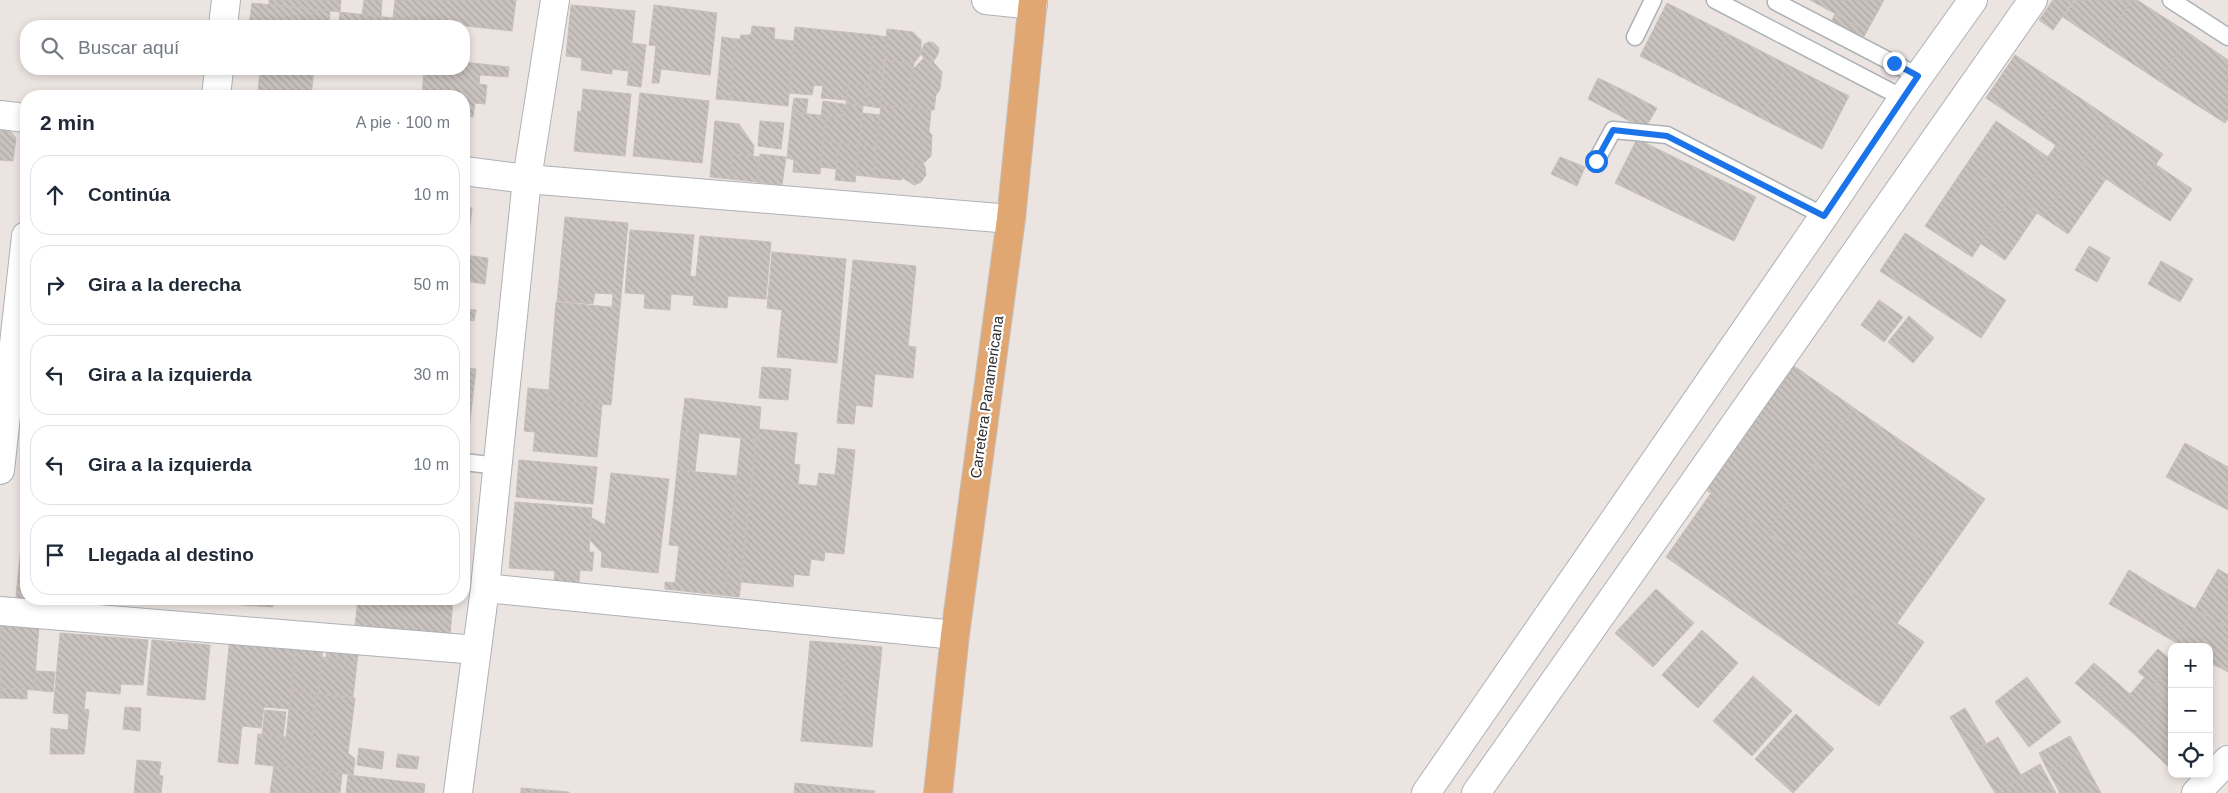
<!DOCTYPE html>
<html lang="es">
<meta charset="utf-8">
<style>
body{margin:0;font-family:Arial,sans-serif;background:#f2f2f3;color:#1f2937}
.controls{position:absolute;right:15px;bottom:15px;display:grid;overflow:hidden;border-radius:10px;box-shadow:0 2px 8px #0003}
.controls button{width:45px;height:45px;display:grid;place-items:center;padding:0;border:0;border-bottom:1px solid #e0e1e3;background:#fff;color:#1f2937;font:25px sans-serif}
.stop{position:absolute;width:15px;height:15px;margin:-11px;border:4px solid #1a73e8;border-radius:50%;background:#fff}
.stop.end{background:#1a73e8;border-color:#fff;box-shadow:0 1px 5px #0008}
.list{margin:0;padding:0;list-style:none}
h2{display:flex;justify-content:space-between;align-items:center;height:65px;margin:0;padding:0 20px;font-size:21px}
h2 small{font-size:16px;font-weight:400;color:#747a83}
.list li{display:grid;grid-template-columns:32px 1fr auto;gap:15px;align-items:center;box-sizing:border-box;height:80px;margin:0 10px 10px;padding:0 10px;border:1px solid #e0e1e3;border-radius:20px}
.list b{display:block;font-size:19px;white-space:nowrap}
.list em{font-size:16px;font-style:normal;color:#747a83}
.icon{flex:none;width:28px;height:28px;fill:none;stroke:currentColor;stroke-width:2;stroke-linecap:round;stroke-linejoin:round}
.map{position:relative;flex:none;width:2228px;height:793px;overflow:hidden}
.search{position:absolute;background:#fff;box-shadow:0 2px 8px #0003;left:20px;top:20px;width:450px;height:55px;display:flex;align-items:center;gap:12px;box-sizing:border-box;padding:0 18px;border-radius:20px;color:#747a83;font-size:19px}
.panel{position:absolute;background:#fff;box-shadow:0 2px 8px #0003;left:20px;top:90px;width:450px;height:515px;border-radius:20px}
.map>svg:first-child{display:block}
</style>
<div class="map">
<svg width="2228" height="793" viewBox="0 0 2228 793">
<defs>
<pattern id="building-back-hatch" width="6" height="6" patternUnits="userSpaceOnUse" patternTransform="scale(1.25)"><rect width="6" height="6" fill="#c9c2bf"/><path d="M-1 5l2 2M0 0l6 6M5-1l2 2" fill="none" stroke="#ada7a4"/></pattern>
</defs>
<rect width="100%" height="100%" fill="#ece4e1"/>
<!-- building -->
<path fill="url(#building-back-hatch)" stroke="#c8bfbb" d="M269,0H341L340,12L269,4Z
M364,0H382L381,16L362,15Z
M395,0H516L512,31L393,18Z
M1810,0H1884L1867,31Z
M2053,0H2074L2053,30L2039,20Z
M2075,0H2132L2103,44L2063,17Z
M2132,0H2137L2190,34L2159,81L2103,44Z
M252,3L330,11L329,26H249Z
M1667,3L1728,34L1701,87L1640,56Z
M571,5L635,11L629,71L612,69V74L581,70L582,58L566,56Z
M654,5L717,13L710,75L661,69L659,83H652L656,46L649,45Z
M340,12L384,17L383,26H338Z
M1835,14L1867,31L1860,43L1829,26Z
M384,17L422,21V26H383Z
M752,26L775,28L774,39L794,41L788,106L730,100L736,39H740L741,35H751Z
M795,27L874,35L869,85L848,84L846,100L821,98L823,86L814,85L812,95L789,93Z
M887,29L913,32L921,40V54L914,63L885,60Z
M1728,34L1788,65L1761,118L1701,87Z
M2190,34L2228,60V119L2225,123L2159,81Z
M874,35L887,37L883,70L871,69Z
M722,37L736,39L730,100L716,99Z
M929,42L934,43L939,48L938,54L933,62L924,58L921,54L924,44Z
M632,43L646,45L641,87L627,85Z
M2015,55L2065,88L2035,131L1986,98Z
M924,58L933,62L942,72L940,89L936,95L934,110L907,108L912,70Z
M885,60L914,63L907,108L880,105Z
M464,62L509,67L508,77L480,75L479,84L487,85L485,104L475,103L473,117L464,116V96H422L424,69H464Z
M1788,65L1849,96L1822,149L1761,118Z
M260,69H314L311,96L258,92Z
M871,69L883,70L880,108L867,106Z
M1598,78L1631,94L1619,115L1588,99Z
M848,84L869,85L867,106L846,104Z
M2065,88L2111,119L2081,162L2035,131Z
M583,89L631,94L625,156L574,151L578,111L581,112Z
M640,93L709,101L702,163L633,156Z
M1631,94L1657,108L1644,130L1619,115Z
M794,98L808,99L806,114L792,112Z
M823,101L843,104L842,118L821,116Z
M843,104L863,106L859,145L823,141L826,116L842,118Z
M881,105L931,110L929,132L932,135L931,156L923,164L910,163L906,158L902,162L908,171L901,180L873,177Z
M792,112L826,116L820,174L793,172L794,160L787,158Z
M863,113L880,115L876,147L859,145Z
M2111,119L2163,154L2133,197L2081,162Z
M715,121L739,124L754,146L753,156L732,154L730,179L710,177Z
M760,121L784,123L781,149L758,146Z
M1996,121L2048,157L2018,200L1966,165Z
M0,125L6,126L16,138L13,161L0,160Z
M1637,139L1756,197L1734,241L1615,183Z
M823,141L839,143L836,169L820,167Z
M839,143L859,145L855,182L835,180Z
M859,145L876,147L873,177L856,175Z
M2056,145L2081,162L2043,217L2018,200Z
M732,154L759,157L757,182L730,179Z
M760,154L786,157L782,185L757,182Z
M1560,157L1585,167L1577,186L1551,174Z
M906,158L910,163L923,164L925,167L926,175L921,182L914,185L903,178L908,171L902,162Z
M2081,162L2106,179L2068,234L2043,217Z
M2155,164L2192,189L2170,221L2133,197Z
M1966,165L2012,196L1972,257L1925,226Z
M2012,196L2037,213L2005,260L1980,243Z
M464,207L472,208L468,242L464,241Z
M565,217L628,223L620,308L612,307L613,294L595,293L593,304L557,301Z
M630,230L694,235L690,276L696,277L694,296L671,294L670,310L644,308L645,294L625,293Z
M1905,233L2006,300L1981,338L1880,271Z
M700,236L771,242L766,299L728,296L727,308L693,305Z
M2089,246L2110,258L2097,282L2075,270Z
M772,252L846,259L837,363L777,357L782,310L767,308Z
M464,255L488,258L485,284L464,281Z
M853,260L916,266L908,346L916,347L913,378L875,374L872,407L856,405L854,424L837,423Z
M2161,261L2193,279L2180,302L2148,284Z
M1879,300L1903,317L1884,342L1861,325Z
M556,302L620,308L611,405L548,400Z
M464,305H467L466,309L476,310L474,321L465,319V324Z
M1909,316L1934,338L1913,363L1888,342Z
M1787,361L1854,408L1767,532L1699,485Z
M762,367L791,369L788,400L759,398Z
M464,368L476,369L466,454H464Z
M528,388L549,390L548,400L602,405L597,457L533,451L535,432L524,431Z
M685,398L761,407L758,440L681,431Z
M1854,408L1985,499L1945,556L1814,465Z
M759,429L797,433L794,464L800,465L798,484L817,486L819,473L835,475L838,448L855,450L844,554L825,552L824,561L811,559L809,576L794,574L793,587L740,582L756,439L758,440Z
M681,431L699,433L695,471L677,470Z
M741,438L756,439L740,591L725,589Z
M2185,443L2228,467V510L2166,477Z
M519,460L597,467L593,504L516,497Z
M1814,465L1945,556L1897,623L1767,532Z
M677,470L738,476L725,589L740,591L739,597L665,589V582L675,583L679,546L669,545Z
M611,473L669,479L658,573L601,567L602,553L590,540L592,518L605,525Z
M1711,493L1924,642L1879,706L1666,557Z
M515,502L592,508L589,552H594L592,571L580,570L578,593L553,591L555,571L509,568Z
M24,517H26V539L22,538Z
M22,538L26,539V577L18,576Z
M2218,569L2228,575V628L2195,609Z
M2129,570L2158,588L2139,621L2109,604Z
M18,576L26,577V599H75L73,613L15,607Z
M2158,588L2195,609L2175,642L2139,621Z
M1656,589L1694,623L1653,667L1615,633Z
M78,599H111L110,611L77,608Z
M195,599H244L243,605L195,601Z
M244,599H274L273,607L243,605Z
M358,599H453L450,636L355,626Z
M2195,609L2228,628V672L2209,662V647H2184L2175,642Z
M0,624L39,626L34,690L0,688Z
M1702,630L1738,663L1698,708L1662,675Z
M60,633L148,640L143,685L121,684L120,694L86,691L84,709L89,710L84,754H50L51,728L68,730L69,714L53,713Z
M230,636L296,643L289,709L264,707L261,728L242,726L238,764L218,762Z
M152,640L210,645L205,700L147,695Z
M810,641L847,644L838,744L801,741Z
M296,643L323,645L318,694L291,691Z
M847,644L882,647L872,747L838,744Z
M328,645L359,649L357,662L326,658Z
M2158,649L2172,661V664L2154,685L2138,672Z
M322,657L357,662L353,697L318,694Z
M2094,663L2113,679L2095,700L2075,683Z
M2172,664V693L2168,697L2154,685Z
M36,671L55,672L53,692L34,690Z
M1753,676L1792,711L1752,756L1713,721Z
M2027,677L2061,722L2029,747L1995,702Z
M2145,677L2168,697L2135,735L2112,715Z
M2113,679L2130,694L2112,715L2095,700Z
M0,688L27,690V699L0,698Z
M291,691L316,694L315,712L289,709Z
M316,694L355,698L348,753L355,759L353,775L309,769Z
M2168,697L2172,700V770L2135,735Z
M125,707L141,708L140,731L123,729Z
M1965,708L1975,725L1960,734L1950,717Z
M289,709L315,712L309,769L283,767Z
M265,710L286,712L283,737L262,735Z
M1796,714L1834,749L1793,793L1755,759Z
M1975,725L1986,743L1971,753L1960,734Z
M258,734L286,737L283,767L255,764Z
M2070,736L2080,754L2048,771L2039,753Z
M1998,737L2022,777L1995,793L1971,753Z
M359,748L384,752L382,769L357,765Z
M398,754L419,757L417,769L396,767Z
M2080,754L2101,793H2060L2048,771Z
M137,760L161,762L159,775L163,776L161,793H134Z
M2040,764L2056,793H2032L2021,775Z
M274,766L316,770L313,793H270Z
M316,770L342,774L340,793H313Z
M348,775L425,784L424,793H346Z
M2022,777L2032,793H1995Z
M795,783L875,791L874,793H794Z
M521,788L569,792V793H521Z"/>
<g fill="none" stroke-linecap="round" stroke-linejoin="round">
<defs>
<path id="service" d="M1715,0L1903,98
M1777,0L1776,2L1918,76
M2171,0L2228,37
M1635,37L1653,0
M1596,161L1613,130L1667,135L1824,216
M464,462L498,466"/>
<path id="minor" d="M986,0L1033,5
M223,26L226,0
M216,96L219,69
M0,115L26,118
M464,171L527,179L1011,219
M0,470L26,236
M485,588L955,635
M0,611L477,650
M458,793L485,588L527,179L555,0
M1426,793L1824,216L1903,98L1973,0
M1476,793L2033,0
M2196,793L2228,760"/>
<path id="primary" d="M938,793L955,635L1011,219L1033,0"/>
</defs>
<!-- service casing -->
<use href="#service" stroke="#adb2b7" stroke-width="19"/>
<!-- minor casing -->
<use href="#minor" stroke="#adb2b7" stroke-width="30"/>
<!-- primary casing -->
<use href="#primary" stroke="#c4c4c4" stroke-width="30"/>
<!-- service -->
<use href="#service" stroke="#fff" stroke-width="16"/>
<!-- minor -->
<use href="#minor" stroke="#fff" stroke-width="28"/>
<!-- primary -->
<use href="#primary" stroke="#e0a772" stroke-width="28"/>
</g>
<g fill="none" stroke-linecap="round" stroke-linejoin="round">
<!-- route -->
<path stroke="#1a73e8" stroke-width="6" d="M1596,161L1613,130L1667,136L1824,216L1918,76L1894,63"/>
</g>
<g text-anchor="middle" stroke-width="4.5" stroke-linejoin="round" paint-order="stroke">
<!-- street labels -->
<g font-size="15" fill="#2d2d2d" stroke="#fff">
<text transform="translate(987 397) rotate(-82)" y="5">Carretera Panamericana</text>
</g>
</g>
</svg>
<div class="controls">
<button>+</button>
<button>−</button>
<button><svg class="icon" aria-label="locate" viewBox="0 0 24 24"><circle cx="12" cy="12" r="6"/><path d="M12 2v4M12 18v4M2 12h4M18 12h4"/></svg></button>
</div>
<div class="stop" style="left:1596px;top:161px"></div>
<div class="stop end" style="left:1894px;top:63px"></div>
<div class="search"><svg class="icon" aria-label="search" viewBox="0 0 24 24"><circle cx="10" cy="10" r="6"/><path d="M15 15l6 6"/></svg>Buscar aquí</div>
<section class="panel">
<h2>2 min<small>A pie · 100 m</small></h2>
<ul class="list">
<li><svg class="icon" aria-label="ahead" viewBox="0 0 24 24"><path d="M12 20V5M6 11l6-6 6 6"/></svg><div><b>Continúa</b></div><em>10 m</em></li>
<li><svg class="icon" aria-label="right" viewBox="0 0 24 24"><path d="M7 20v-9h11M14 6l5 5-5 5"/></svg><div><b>Gira a la derecha</b></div><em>50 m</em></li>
<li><svg class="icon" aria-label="left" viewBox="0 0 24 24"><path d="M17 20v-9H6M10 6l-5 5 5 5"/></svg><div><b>Gira a la izquierda</b></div><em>30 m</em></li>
<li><svg class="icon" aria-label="left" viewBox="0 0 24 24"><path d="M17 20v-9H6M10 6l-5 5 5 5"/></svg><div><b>Gira a la izquierda</b></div><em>10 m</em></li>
<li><svg class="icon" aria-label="arrive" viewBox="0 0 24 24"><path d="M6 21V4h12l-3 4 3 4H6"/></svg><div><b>Llegada al destino</b></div></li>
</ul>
</section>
</div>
